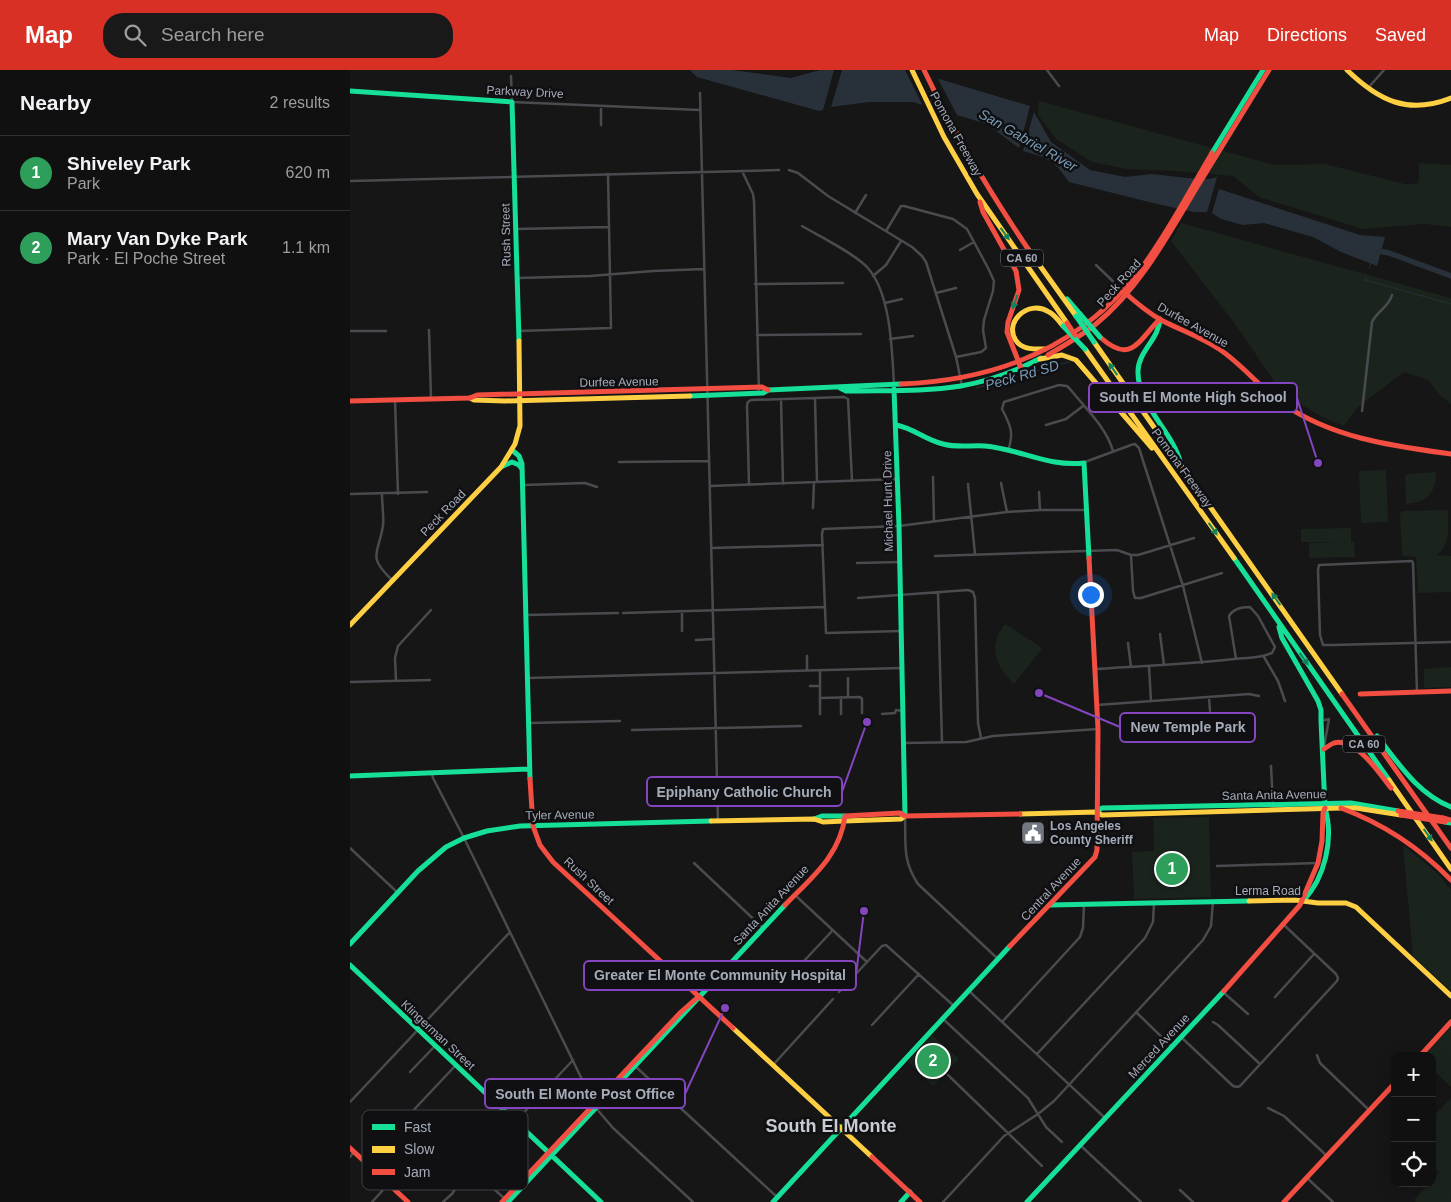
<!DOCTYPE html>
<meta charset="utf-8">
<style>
body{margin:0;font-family:Arial,sans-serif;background:#191919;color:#f1f3f6}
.controls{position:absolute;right:15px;bottom:15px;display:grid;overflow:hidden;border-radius:10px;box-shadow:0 5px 20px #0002}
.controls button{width:45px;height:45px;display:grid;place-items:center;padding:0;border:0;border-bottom:1px solid #303030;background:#101010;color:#f1f3f6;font:25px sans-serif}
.you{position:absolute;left:740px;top:524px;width:18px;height:18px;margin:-12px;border:4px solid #fff;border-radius:50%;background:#1a73e8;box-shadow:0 0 0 8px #1a73e833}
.badge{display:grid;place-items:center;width:32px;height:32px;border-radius:50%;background:#d93025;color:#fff;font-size:16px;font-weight:700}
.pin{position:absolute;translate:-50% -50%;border:2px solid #fff;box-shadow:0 1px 5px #0006}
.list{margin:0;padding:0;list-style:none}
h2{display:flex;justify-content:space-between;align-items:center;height:65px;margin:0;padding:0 20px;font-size:21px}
h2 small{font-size:16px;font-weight:400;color:#9c9d9f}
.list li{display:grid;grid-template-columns:32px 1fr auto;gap:15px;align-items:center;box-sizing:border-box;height:75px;padding:0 20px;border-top:1px solid #303030}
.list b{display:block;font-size:19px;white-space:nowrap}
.list p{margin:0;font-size:16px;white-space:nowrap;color:#9c9d9f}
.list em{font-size:16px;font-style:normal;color:#9c9d9f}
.icon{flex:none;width:28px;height:28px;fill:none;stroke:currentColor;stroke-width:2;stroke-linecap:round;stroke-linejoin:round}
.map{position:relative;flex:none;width:1101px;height:1132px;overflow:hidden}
header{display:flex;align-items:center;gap:30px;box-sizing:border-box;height:70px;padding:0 25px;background:#d93025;color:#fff}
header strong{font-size:24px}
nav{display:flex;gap:28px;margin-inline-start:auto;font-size:18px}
.search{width:350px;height:45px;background:#191919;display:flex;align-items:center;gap:12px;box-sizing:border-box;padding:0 18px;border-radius:20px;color:#9c9d9f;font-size:19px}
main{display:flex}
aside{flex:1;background:#101010}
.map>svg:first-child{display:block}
</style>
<header>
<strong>Map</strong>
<div class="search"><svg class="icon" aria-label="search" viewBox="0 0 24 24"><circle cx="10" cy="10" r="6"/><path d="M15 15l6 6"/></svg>Search here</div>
<nav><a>Map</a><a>Directions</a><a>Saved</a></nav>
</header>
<main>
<aside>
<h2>Nearby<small>2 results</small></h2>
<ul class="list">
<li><span class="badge" style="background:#2e9e5b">1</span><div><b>Shiveley Park</b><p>Park</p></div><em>620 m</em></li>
<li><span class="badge" style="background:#2e9e5b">2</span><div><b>Mary Van Dyke Park</b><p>Park · El Poche Street</p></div><em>1.1 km</em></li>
</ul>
</aside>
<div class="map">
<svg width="1101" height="1132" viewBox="0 0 1101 1132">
<rect width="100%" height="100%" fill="#161616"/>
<!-- green -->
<path fill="#1b231d" d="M689,31L925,95L975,94L1055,114H1066L1069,112V93L1101,95V157L1074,154L1013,159L909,127L883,106L824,101L777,99L742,92L706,69L688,45Z
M831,153L1101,228V334L1089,324L1078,310L1054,302L1008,337L994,356L972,347L929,321L922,308L885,254L821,171Z
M1036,400L1038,452L1011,453L1009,401Z
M1086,402C1086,424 1077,432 1056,434L1055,406L1058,404Z
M1098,440C1098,454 1101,478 1086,485L1101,486V522L1068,523L1066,487L1052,486L1050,444L1053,441Z
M1001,458V472H1004L1005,487L959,488V473L991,472H951V459Z
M655,554L691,577V580L664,614C646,597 637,576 655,554Z
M1101,597V617L1074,618V599Z
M859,747L861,827L784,829L782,782L804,781L803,748Z
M1053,775L1074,792L1090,806L1101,820V921L1063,886Z
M1101,957V1017L1082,999V986H1074Z
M582,965L609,989L583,1016L558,992Z
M1101,1028V1132H1066L1064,1130L1080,1113H1082V1110L1089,1103L1082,1096V1048Z"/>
<!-- water -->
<path fill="#283139" d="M340,0H382L441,8L470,0H484L473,40L469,41L347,7Z
M492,0H559L680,36L669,78L637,54L563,32H519L481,37Z
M684,42L701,72L740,100L775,107L802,104L837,108L859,109L867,107L857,142H844L807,134L719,112C704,90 698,88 673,81Z
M869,119L1010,165L1035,167L1027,196L991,182L963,167L914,153L893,155L871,149L862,143Z"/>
<!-- pier -->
<path fill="#161616" d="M555,0H568L586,5L608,47L574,38Z"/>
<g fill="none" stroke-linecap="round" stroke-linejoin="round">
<!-- stream -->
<path stroke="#283139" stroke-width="1" d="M1019,198L1021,193
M1016,208L1015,210L1101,234
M626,318L719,292"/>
<!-- river -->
<path stroke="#283139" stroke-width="5.5" d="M1024,180L1039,183L1101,206"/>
<!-- street -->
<path stroke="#494b4f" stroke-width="2.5" d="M697,0L709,16
M161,6L162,32L349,40
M1018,18L1034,0
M350,23L368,751
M251,55V36
M439,100L448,103L478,126L562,177L572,186L576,192L606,287L612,316
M392,101L403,124L404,131L409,323
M0,111L429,100
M505,143L516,125
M452,156C471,167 502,182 517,197C541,223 542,280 544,315
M166,159L259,157
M536,161L551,136H554L603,149L617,159L638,198L644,211L643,221L634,250L633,260L636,278L631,282L606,287
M610,180L624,172
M746,195L772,220
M523,206L536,195L551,171
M168,208L240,206L303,201L354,199
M405,214L493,213
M586,223L606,218
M535,233L552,229
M79,260L81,329
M0,261H36
M169,261L261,258L258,104
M407,265L511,264
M540,269L563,266
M465,328L467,412
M431,329L433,414
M45,330L48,424
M1012,341L1022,252C1027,241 1039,237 1042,225
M696,355L716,349L733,336
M658,381C664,363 661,356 652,339L654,332L709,315L717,316L720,319C736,339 756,357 763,381
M269,392L359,391
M735,392L781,375L785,374L789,378L833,516L852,593
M583,407L584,451
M651,413L657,442
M618,414L625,484
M173,415L235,413L247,417
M399,415L397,335L398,332L401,330L494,327L498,329L502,411
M360,416L547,409
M689,422L690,440
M0,424L77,422
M32,424C32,435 34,446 33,456C28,485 17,486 42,510
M463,438L464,412
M362,478L473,475
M781,485L783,521L785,528H791L872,503
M585,486L767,480L781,485H788L844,468
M507,493L549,492
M588,522L592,673
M508,528L618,520L623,522L625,528L628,653L631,668
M332,541V561
M273,543L475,537
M176,545L268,543
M551,561L476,563L472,464L473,459L549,456L657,442L690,440H736
M810,564L814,595
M346,570L364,569
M778,573L781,597
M457,586V600
M914,587L928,611L935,631
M799,597L801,631
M745,599C792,596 838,594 884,589C898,587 909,589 922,583L925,577L908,546L900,537C892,537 883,539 879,546L886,589
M470,600V644
M178,608L552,598
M498,608V627
M46,610L45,588L48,576L81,540
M0,612L80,610
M460,616H470
M1067,622L1063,493L1062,491L969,495L968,500L970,565L973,575H983L1101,572
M491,627V644
M859,627L860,641
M470,628L510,627L512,629V643
M747,635L899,624L909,626
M532,644L545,643L546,640L553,641
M971,651L979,649L974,677
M179,653L270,651
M282,660L451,656
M554,673L616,672L643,666L748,659
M921,696L923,735
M82,703L83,708L114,768L246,1038L263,1058L343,1132
M555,746C556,774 552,790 568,814L648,889
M0,778L48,823
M344,793L413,858
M867,796L968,793
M445,825L517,892
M454,891L483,860
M618,920L755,1048
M489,922L532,876L536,875L604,936
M873,922L898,944
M925,927L964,884
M786,942L822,977
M592,948L678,1028L696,1057L712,1072
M652,952L730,867L733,858L734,834
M863,952L868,955L910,994
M522,955L569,904
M831,967L883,1016L887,1017L890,1016L987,911L988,908L986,904L934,855
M687,984L795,868L803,852L804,833
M967,985L970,993L1019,1040
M423,995L483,929
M285,996L427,1127
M60,1002L85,976
M598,1005L692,1096
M0,1032L160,862
M918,1038L934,1046L977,1086
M58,1046L106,995
M166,1051L223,990
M84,1065L155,1129
M730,1075L791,1132
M0,1087L4,1082
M957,1108L983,1132
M830,1120L843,1132
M103,1122L123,1101
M22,1132L82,1066
M93,1132L103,1123
M593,1132L654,1066L688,1044L704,1031L853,870L861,856L863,831"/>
<!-- fast -->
<path stroke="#16e098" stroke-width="5" d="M0,21L162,32L169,271
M862,83L913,0
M717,229L730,244
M810,249C809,269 788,282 788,301C787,334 822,361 830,391
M490,318L496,321C534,320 573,322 611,316C639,311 666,301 691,288
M544,319L549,456L555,746
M340,326L413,323L418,320L551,314
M546,355C563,358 576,370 593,374C607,378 621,375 635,376C670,379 697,397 734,393L739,488
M162,380L169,386L172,394L180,709
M153,396L162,392L169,395L172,399
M884,488L1039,710
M929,557L932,568L968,631L971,640V651
M971,651L975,737
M1027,666C1049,694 1067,723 1101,737
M0,706L179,699
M746,742L752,738L1001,733L1048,741
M464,749L472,746H495
M1095,752L1101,753
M953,831C975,808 984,769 975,738
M700,835L899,831
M0,874L68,801L96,777L114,768L137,761L170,756L361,751
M0,895L251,1132
M158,1132L435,835
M423,1132L660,876
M551,1132L560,1122
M677,1132L874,921"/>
<!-- slow -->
<path stroke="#ffcf43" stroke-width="5" d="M562,0L594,67L627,124L717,253
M997,0C1029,31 1058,45 1101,28
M678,179L726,246
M744,272L992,624
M695,279C686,279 675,280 668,273C651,255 677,228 699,242C705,245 709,251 713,256
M735,279L884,488
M690,289L712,285L726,290L802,378
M120,328L124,330L155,331L340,326
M0,555L151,397L165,374L170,356L169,271
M1039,710L1101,799
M670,744L746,742L752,745L991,738H1006L1051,745
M361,751L464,749L473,752L494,751
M494,751L551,749L555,746
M899,831L945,830L968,833H996L1006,837L1101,926
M383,958L522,1087"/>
<!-- jam -->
<path stroke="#f24e42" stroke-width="5" d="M574,0C604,63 639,121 678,179
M630,132L633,142L666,201L669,220L658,252L657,262L671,298
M772,220C784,231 797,242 811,250C830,260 851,267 869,279C892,294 909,317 932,333C981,368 1043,376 1101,384
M750,267C782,296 789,269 810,249
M698,285C715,275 731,266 746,254C790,218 818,165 847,117C871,78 895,39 919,0
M551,314C649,310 733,277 793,196C819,161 840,120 862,83
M0,331L120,328L127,325L412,317L418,320
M992,624L1101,778
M1010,624L1101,621
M974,679C977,677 981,674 984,673C1006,667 1030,704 1041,718
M180,709L183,756L190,775L203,792L383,958
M991,738C1034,754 1069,777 1101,810
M1093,748L1101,750
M435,835C461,808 490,786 495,746L550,743L555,746L670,744
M660,876L745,787L747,780L748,659L739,488
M874,921L950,835L968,793L972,771L973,743L975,738
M1070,986L1101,952
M0,1078L58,1132
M522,1087L570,1132
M152,1132L331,942L348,927
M934,1132L1045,1013"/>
<!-- fast-bridge -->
<path stroke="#16e098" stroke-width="5" d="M730,244L750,267
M726,246L744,272
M713,256L735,279"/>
<!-- jam-bridge -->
<path stroke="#f24e42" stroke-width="5" d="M717,253L725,265
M1048,741L1093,748
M1051,745L1095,752"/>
</g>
<!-- one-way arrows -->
<defs><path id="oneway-solid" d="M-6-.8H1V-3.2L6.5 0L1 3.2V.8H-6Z" transform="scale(1.25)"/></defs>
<g fill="#13825c">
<use href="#oneway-solid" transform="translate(655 164) rotate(54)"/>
<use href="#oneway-solid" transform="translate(665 232) rotate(109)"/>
<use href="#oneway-solid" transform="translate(763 299) rotate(-125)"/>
<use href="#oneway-solid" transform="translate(863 459) rotate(55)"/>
<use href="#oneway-solid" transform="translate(926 529) rotate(-125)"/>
<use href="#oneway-solid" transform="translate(954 589) rotate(55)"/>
<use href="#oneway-solid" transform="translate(1078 765) rotate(55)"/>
</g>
<!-- icons -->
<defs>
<symbol id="civic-square" viewBox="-11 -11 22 22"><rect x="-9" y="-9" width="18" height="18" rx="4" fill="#737880" stroke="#101012"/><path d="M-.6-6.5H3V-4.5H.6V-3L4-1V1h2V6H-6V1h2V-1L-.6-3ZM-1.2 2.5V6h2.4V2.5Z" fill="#fff"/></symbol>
</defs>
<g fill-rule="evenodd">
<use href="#civic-square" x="669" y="749" width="28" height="28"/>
</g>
<g text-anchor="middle" stroke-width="5" stroke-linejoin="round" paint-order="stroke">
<!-- shield labels -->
<g fill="#101012" stroke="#787d87" stroke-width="1">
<rect x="651" y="179.5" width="42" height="17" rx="4"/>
<rect x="993" y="665.5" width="42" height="17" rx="4"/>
</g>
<g font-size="11" font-weight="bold" fill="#a5acb9">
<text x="672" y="192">CA 60</text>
<text x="1014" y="678">CA 60</text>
</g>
<!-- street labels -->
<g font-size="12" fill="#a5acb9" stroke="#101012">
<text transform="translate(175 22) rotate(3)" y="4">Parkway Drive</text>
<text transform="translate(606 64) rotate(61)" y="4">Pomona Freeway</text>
<text transform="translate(156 165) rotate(-91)" y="4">Rush Street</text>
<text transform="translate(769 213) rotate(-48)" y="4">Peck Road</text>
<text transform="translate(843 255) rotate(29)" y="4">Durfee Avenue</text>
<text transform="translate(269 312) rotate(-1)" y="4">Durfee Avenue</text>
<text transform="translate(832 398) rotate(54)" y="4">Pomona Freeway</text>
<text transform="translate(538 431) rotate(-91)" y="4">Michael Hunt Drive</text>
<text transform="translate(93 443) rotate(-46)" y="4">Peck Road</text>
<text transform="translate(924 725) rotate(-1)" y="4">Santa Anita Avenue</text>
<text transform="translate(210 745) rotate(-1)" y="4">Tyler Avenue</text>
<text transform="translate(239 811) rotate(43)" y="4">Rush Street</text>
<text transform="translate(701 819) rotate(-47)" y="4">Central Avenue</text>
<text x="918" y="825">Lerma Road</text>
<text transform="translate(421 835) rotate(-47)" y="4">Santa Anita Avenue</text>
<text transform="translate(88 965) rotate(43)" y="4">Klingerman Street</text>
<text transform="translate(809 976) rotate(-47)" y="4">Merced Avenue</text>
</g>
<!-- poi labels -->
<g font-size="12" font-weight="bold" fill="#a5acb9" stroke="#101012" text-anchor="start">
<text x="700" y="760">Los Angeles<tspan x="700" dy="14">County Sheriff</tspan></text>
</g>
<!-- water labels -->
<g font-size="14" font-style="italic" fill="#799bb7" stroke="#101012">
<text transform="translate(678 70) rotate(30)" y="5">San Gabriel River</text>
<text transform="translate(672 305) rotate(-16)" y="5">Peck Rd SD</text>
</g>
<!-- district labels -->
<g font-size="18" font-weight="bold" fill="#c7cbd4" stroke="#101012">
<text x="481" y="1062">South El Monte</text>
</g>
</g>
<!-- legend -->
<rect x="12" y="1040" width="166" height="80" rx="8" fill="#101012" stroke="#3d3f44" stroke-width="1"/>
<rect x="22" y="1054" width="23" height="6" fill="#16e098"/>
<rect x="22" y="1076" width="23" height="7" fill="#ffcf43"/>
<rect x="22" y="1099" width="23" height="6" fill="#f24e42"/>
<g font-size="14" fill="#a5acb9">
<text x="54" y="1062">Fast</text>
<text x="54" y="1084">Slow</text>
<text x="54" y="1107">Jam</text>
</g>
<!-- callouts -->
<path fill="none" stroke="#8346be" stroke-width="2" d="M968 393L947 328M689 623L770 657M517 652L492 722M514 841L506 905M375 938L335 1024"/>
<g fill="#8346be" stroke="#101012" stroke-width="2">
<circle cx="968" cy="393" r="5"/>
<circle cx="689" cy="623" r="5"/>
<circle cx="517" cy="652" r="5"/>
<circle cx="514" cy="841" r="5"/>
<circle cx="375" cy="938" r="5"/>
</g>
<g fill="#101012" stroke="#8346be" stroke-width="2">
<rect x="739" y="313" width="208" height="29" rx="5"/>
<rect x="770" y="643" width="135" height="29" rx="5"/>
<rect x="297" y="707" width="195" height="29" rx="5"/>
<rect x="234" y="891" width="272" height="29" rx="5"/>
<rect x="135" y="1009" width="200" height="29" rx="5"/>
</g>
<g font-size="14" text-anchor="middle" font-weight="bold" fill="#a5acb9">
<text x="843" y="332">South El Monte High School</text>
<text x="838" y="662">New Temple Park</text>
<text x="394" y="727">Epiphany Catholic Church</text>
<text x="370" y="910">Greater El Monte Community Hospital</text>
<text x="235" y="1029">South El Monte Post Office</text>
</g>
</svg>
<div class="controls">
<button>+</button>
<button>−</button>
<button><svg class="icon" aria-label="locate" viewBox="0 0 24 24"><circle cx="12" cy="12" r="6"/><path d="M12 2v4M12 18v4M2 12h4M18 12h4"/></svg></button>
</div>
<div class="you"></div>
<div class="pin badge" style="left:822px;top:799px;background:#2e9e5b">1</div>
<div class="pin badge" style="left:583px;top:991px;background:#2e9e5b">2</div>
</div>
</main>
